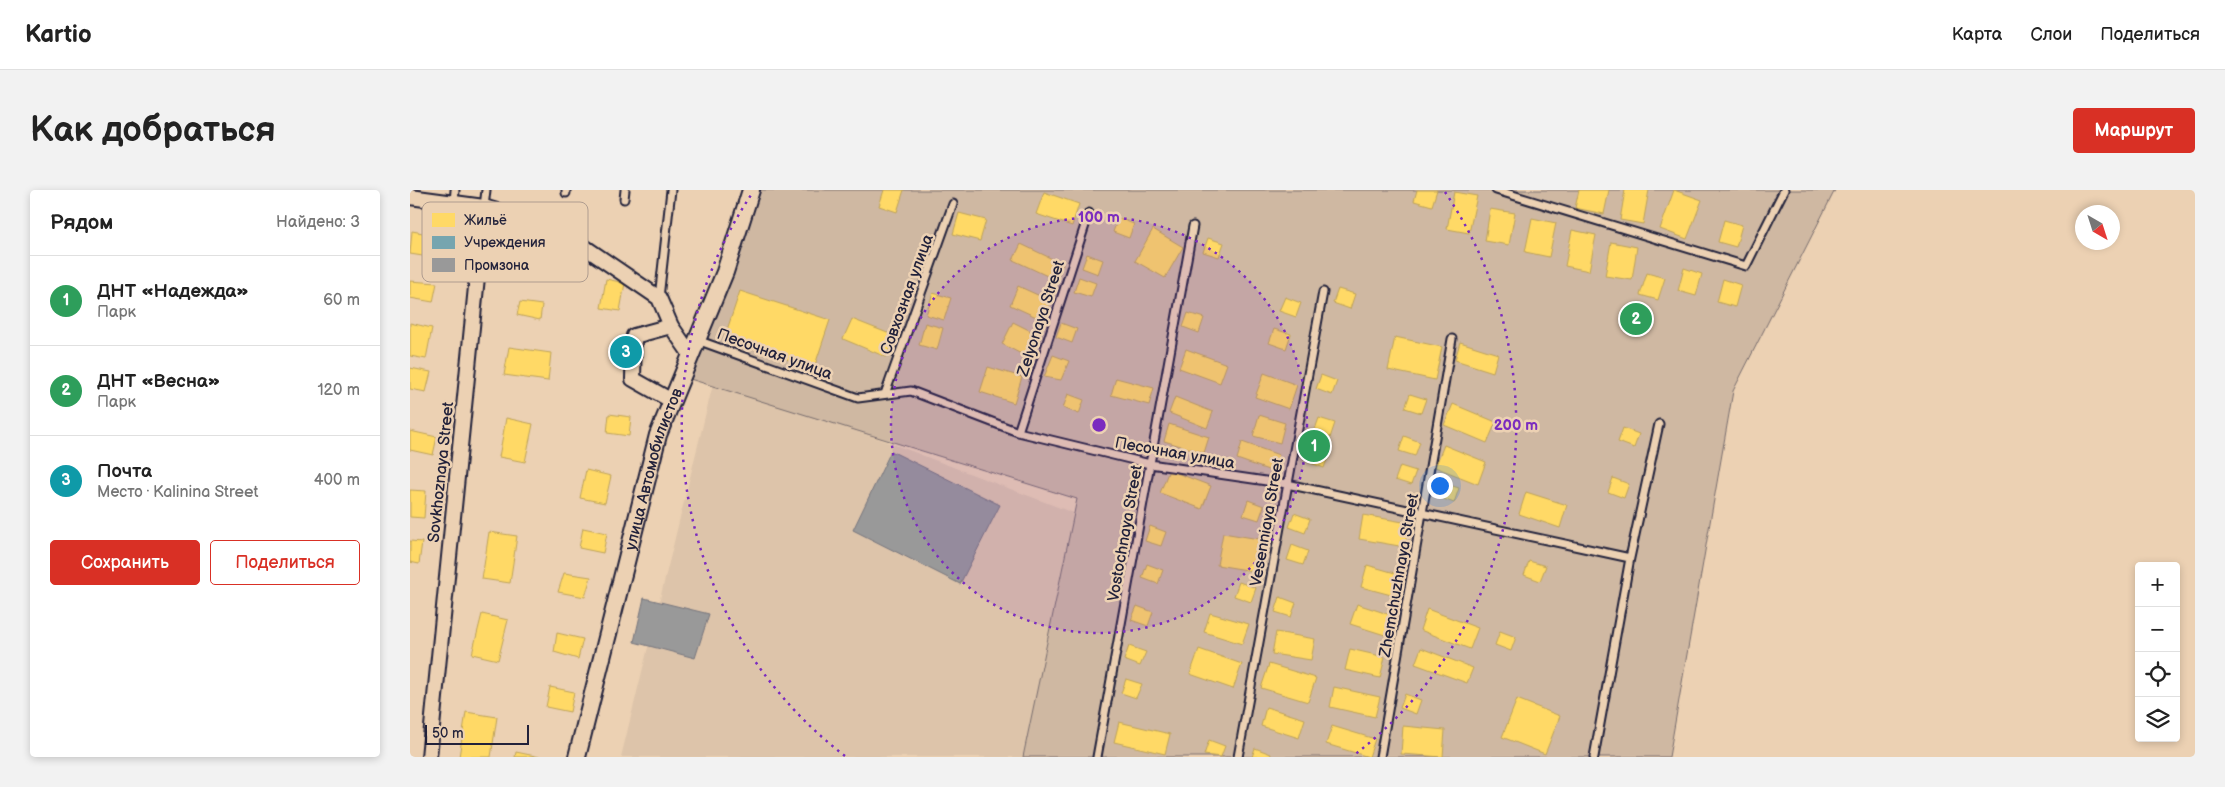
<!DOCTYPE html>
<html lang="ru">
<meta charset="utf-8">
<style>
body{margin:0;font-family:"Balsamiq Sans",sans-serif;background:#f2f2f2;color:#222}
.controls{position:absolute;right:15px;bottom:15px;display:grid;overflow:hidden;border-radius:5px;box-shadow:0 2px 8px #0003}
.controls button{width:45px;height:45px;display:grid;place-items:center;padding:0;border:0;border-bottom:1px solid #e0e0e0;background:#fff;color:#222;font:25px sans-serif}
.compass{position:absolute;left:1665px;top:15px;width:45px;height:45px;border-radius:50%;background:#fff;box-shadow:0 2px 8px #0003;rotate:141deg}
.scale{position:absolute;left:15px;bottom:12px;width:104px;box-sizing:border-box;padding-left:5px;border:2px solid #22223b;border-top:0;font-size:14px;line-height:18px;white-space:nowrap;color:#22223b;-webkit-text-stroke:4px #ecd1b3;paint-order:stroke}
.you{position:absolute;left:1029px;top:295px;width:18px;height:18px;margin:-12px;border:4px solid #fff;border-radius:50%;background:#1a73e8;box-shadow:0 0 0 8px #1a73e833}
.badge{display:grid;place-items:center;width:32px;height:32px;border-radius:50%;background:#d93025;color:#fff;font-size:16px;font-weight:700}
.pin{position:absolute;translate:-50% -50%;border:2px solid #fff;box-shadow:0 1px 5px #0006}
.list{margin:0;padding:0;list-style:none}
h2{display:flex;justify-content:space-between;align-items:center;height:65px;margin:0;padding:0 20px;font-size:21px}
h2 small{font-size:16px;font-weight:400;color:#767676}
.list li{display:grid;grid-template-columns:32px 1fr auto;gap:15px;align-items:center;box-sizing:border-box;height:90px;padding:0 20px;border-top:1px solid #e0e0e0}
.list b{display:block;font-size:19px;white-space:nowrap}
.list p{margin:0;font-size:16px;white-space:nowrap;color:#767676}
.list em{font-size:16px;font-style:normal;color:#767676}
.actions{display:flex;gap:10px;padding:15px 20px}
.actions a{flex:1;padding:11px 0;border:1px solid #d93025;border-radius:5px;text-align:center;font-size:18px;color:#d93025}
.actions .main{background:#d93025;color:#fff}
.icon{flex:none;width:28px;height:28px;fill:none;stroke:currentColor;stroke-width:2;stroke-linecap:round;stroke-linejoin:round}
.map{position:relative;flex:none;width:1785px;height:567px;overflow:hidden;border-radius:5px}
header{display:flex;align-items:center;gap:30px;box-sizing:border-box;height:70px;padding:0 25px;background:#fff;border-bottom:1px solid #e0e0e0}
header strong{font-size:24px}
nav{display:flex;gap:28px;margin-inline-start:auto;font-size:18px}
.intro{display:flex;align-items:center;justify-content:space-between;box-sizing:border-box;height:120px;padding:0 30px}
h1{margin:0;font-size:35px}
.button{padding:12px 22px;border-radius:5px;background:#d93025;color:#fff;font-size:18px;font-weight:700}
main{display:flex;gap:30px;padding:0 30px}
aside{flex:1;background:#fff;border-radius:5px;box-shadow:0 2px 8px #0003}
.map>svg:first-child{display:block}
</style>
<header>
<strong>Kartio</strong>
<nav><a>Карта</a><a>Слои</a><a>Поделиться</a></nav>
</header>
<div class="intro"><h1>Как добраться</h1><a class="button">Маршрут</a></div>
<main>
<aside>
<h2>Рядом<small>Найдено: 3</small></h2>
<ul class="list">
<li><span class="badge" style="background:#2e9e5b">1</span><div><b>ДНТ «Надежда»</b><p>Парк</p></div><em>60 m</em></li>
<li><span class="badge" style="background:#2e9e5b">2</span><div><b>ДНТ «Весна»</b><p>Парк</p></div><em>120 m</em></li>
<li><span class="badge" style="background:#0f9aa8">3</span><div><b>Почта</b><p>Место · Kalinina Street</p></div><em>400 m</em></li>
</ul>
<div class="actions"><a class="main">Сохранить</a><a>Поделиться</a></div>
</aside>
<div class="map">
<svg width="1785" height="567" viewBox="0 0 1785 567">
<rect width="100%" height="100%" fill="#ecd1b3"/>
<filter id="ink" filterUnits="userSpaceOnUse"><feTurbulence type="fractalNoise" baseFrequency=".02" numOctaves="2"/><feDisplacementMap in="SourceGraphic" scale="10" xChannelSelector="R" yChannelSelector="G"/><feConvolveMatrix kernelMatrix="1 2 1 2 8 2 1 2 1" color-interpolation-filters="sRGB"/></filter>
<g filter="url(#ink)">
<!-- built -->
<path fill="#ddc4aa" d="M305,186L679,329L617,567H211Z"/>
<!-- green -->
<path fill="#cfb8a2" stroke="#786d6e" d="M344,0H1425L1323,201L1259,567H613L667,309L280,189Z"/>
<!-- homes -->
<path fill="#ffd966" stroke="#bda259" d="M474,0H494L487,22L469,16Z
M1007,0H1027L1022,16L1004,11Z
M1169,0H1199L1194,24L1165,18Z
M1215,0H1239L1233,34L1210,30Z
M1264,0L1292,10L1277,49L1250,39Z
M634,2L669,14L662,36L626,24Z
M1044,2L1067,6L1059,43L1037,39Z
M1080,19L1105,23L1099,55L1075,51Z
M549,23L576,30L570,51L543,44Z
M708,28L724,34L719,48L703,42Z
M1122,28L1146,33L1139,67L1115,62Z
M1314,30L1332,35L1326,57L1308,52Z
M743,39L773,57L755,88L725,71Z
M1162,40L1186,45L1179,81L1155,76Z
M2,41L41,48L38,70L0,64Z
M798,48L814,53L809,67L793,62Z
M1201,52L1227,57L1222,90L1195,86Z
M611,54L653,74L646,90L603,70Z
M677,64L693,70L688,84L672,78Z
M1274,78L1292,84L1286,106L1268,101Z
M1237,83L1255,88L1248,110L1230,105Z
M669,87L686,93L681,107L664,102Z
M196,89L215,93L210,121L191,118Z
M1313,89L1331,95L1325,117L1307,112Z
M0,91L27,93L23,112L0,108Z
M608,96L641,111L633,130L600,115Z
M928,99L945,104L940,119L923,113Z
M330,101L420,130L404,178L314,149Z
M523,103L541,108L534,130L516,125Z
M875,107L891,113L886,127L869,121Z
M110,112L132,115L130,130L107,125Z
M778,123L794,128L789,143L773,137Z
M442,129L485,146L476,167L433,149Z
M603,132L631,146L619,168L592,154Z
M0,133L22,138L16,169L0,166Z
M515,133L533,138L527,160L509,155Z
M651,133L667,139L662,153L646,147Z
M864,139L881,144L876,159L859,153Z
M985,147L1032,157L1025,190L978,180Z
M1050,152L1088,164L1083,182L1045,170Z
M99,157L141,163L138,191L94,185Z
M776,159L817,174L810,193L769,178Z
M643,165L659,171L651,190L634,187Z
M578,177L612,187L604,213L570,202Z
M0,178L21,182L16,202L0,199Z
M854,183L887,195L879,219L845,207Z
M911,185L927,191L922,205L906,199Z
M706,188L744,198L739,215L701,205Z
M658,204L674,210L669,224L653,218Z
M1000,204L1016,209L1011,223L995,218Z
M765,207L803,222L797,238L759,223Z
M1043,214L1086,232L1077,253L1034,235Z
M199,224L221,227L219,246L197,243Z
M849,225L875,233L870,253L843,246Z
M96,228L123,234L115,272L89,267Z
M909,228L925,233L920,248L904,242Z
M759,234L799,247L794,263L754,251Z
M1213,238L1229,244L1224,258L1208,252Z
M0,241L27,247L23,265L0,260Z
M994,246L1010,252L1005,266L989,261Z
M832,252L869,265L864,282L827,269Z
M1034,255L1076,272L1068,294L1025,277Z
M903,258L919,264L914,278L898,272Z
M990,276L1006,281L1001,295L985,290Z
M176,280L201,286L195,313L170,308Z
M759,280L801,296L792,319L750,303Z
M1203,288L1219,294L1214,308L1198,302Z
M1033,293L1049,298L1044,313L1028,307Z
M0,300L16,301L14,328L0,327Z
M1116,302L1157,315L1150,338L1109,324Z
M838,310L854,316L849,330L833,325Z
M884,323L900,329L895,343L879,337Z
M953,325L999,333L995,357L949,349Z
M740,336L756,342L751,356L735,351Z
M173,338L197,343L193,363L169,358Z
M79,342L107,346L100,393L72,389Z
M813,343L855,350L849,382L807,375Z
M0,351L12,352L9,374L0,372Z
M882,355L898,361L893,375L877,370Z
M1119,371L1136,376L1130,391L1114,385Z
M737,374L753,380L748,394L732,388Z
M957,375L992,385L985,406L951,397Z
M154,383L181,387L175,407L148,402Z
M829,392L846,398L841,412L824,406Z
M870,407L886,413L881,427L865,422Z
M947,414L984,426L978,446L940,434Z
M727,416L743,422L738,436L721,430Z
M1017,419L1068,438L1060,459L1010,440Z
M800,423L839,434L832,454L794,442Z
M72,424L98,430L88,470L62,464Z
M1090,441L1106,447L1101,461L1085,455Z
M866,442L905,449L901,470L862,464Z
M147,443L173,449L168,469L144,462Z
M719,456L736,462L730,476L714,470Z
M1011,458L1063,478L1057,493L1005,474Z
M789,459L832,474L823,499L780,484Z
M940,459L975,467L970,488L935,480Z
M859,474L906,488L898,512L851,498Z
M716,489L732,494L726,508L711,503Z
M140,497L164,502L160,522L136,517Z
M924,497L970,507L965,527L920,517Z
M995,504L1011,510L1006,524L990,518Z
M1107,509L1150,526L1135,564L1092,547Z
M856,517L895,529L889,548L851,536Z
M56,522L87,527L81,567H49Z
M709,532L760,544L755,564L704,552Z
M922,536L965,549L959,567L916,554Z
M993,536L1035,540L1033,567L991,564Z
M799,550L815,556L811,567L794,565Z
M845,558L861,564L860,567H842Z
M106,562L130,567H105Z"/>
<!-- public -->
<path fill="#76a5af" stroke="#5d7e8c" d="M212,155L220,156L219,170L211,169Z"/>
<!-- industry -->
<path fill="#999" stroke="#75757d" d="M481,261L590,315L550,394L443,340Z
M234,408L299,424L285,468L224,452Z"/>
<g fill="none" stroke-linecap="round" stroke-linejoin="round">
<defs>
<path id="service" d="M1086,0L1336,76L1374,0
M156,3V0
M214,9L215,0
M44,13L45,0
M74,17L76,0
M249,108L261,0
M287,150L448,208L501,201L608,242L740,274L877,294L1220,368
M475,204L543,14
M608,242L679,23
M687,567L783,36
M828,567L913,102
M970,567L1042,149
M1184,567L1220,368L1249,234"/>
<path id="minor" d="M0,7L74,17L123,32L167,52L249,108L261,136L281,165
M261,136L224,146L223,189L262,211
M19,567L74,17"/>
<g id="tertiary">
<path id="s1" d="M167,567L248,245L315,82L341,0"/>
</g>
</defs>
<!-- service casing -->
<use href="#service" stroke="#22223b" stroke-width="11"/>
<!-- minor casing -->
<use href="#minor" stroke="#22223b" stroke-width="18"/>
<!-- tertiary casing -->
<use href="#tertiary" stroke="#22223b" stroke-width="20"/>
<!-- service -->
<use href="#service" stroke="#ecd1b3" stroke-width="7"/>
<!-- minor -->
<use href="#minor" stroke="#ecd1b3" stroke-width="14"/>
<!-- tertiary -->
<use href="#tertiary" stroke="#ecd1b3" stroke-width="16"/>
</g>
</g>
<!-- distance rings -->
<circle cx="689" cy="235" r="208" fill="#7b2cbf" fill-opacity=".12"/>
<g fill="none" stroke="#7b2cbf" stroke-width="2.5" stroke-dasharray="2.5 5">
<circle cx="689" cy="235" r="208"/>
<path d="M435 566A417 417 0 0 1 343 2M1035 2A417 417 0 0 1 943 566"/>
</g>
<g text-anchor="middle" stroke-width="5" stroke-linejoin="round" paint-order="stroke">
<!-- street labels -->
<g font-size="16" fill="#22223b" stroke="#ecd1b3">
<text transform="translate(496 104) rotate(-70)" y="6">Совхозная улица</text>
<text transform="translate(630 128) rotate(-72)" y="6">Zelyonaya Street</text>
<text transform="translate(365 163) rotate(20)" y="6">Песочная улица</text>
<text transform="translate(765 262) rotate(10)" y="6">Песочная улица</text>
<text dy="6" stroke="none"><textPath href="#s1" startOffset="298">улица Автомобилистов</textPath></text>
<text transform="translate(30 282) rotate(-84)" y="6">Sovkhoznaya Street</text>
<text transform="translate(856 332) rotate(-80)" y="6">Vesenniaya Street</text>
<text transform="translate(714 343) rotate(-80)" y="6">Vostochnaya Street</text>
<text transform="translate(988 385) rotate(-80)" y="6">Zhemchuzhnaya Street</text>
</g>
</g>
<!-- legend -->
<rect x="12" y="12" width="166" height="80" rx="8" fill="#ecd1b3" stroke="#af9c8f" stroke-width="1"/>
<rect x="22" y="23" width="23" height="14" fill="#ffd966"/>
<rect x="22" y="46" width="23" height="13" fill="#76a5af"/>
<rect x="22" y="68" width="23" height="14" fill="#999"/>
<g font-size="14" fill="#22223b">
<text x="54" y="35">Жильё</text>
<text x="54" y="57">Учреждения</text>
<text x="54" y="80">Промзона</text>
</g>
<circle cx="689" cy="235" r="8" fill="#7b2cbf" stroke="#ecd1b3" stroke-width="2.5"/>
<g font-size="15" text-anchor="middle" font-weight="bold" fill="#7b2cbf" stroke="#ecd1b3" stroke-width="5" stroke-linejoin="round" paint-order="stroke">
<text x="689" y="32">100 m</text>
<text x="1106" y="240">200 m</text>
</g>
</svg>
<div class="controls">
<button>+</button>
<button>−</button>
<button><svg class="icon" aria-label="locate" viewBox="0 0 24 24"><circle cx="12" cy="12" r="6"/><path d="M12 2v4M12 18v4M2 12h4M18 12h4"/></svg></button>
<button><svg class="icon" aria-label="layers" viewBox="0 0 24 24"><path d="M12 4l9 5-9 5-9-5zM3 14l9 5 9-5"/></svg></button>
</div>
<svg class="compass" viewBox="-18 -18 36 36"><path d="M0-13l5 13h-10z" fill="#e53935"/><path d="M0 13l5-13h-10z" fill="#767676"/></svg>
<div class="scale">50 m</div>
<div class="you"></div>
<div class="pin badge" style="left:904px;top:256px;background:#2e9e5b">1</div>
<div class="pin badge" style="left:1226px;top:129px;background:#2e9e5b">2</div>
<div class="pin badge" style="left:216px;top:162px;background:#0f9aa8">3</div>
</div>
</main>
